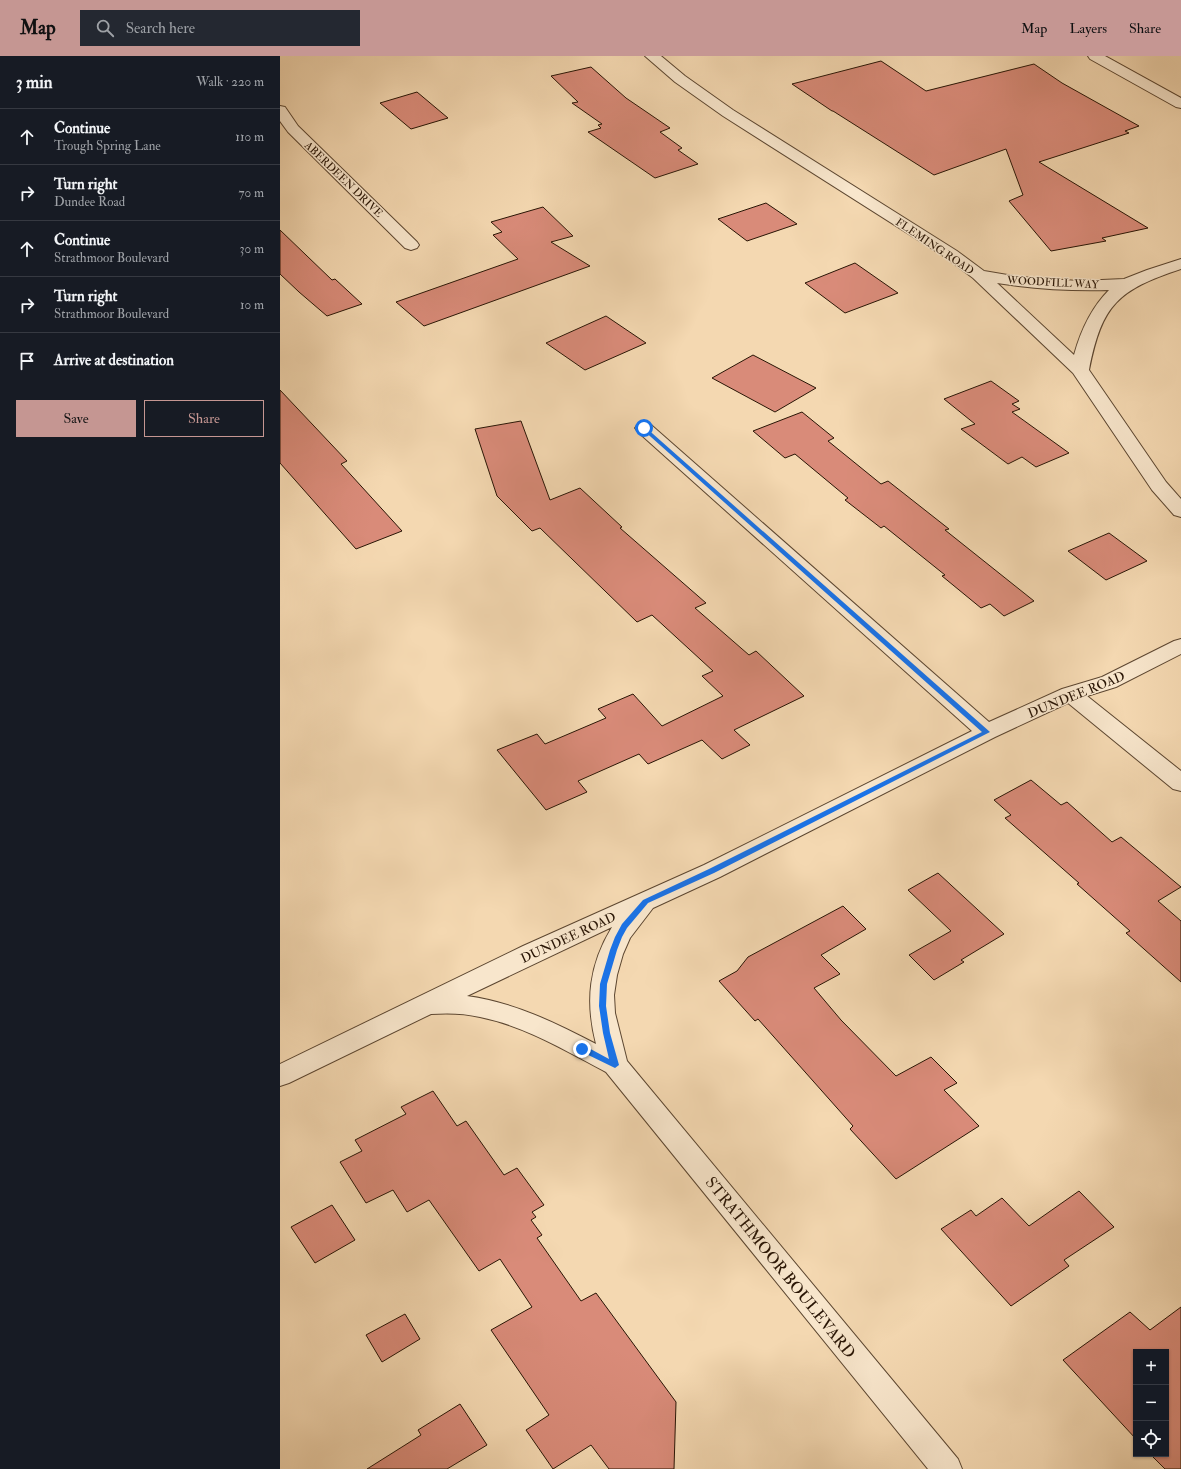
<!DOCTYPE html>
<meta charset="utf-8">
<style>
body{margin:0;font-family:"IM FELL Double Pica",serif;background:#242831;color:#f1f3f6}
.controls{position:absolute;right:12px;bottom:12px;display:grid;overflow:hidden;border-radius:0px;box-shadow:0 1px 3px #0004}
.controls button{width:36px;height:36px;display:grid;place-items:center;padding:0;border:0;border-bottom:1px solid #363941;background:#171b24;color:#f1f3f6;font:20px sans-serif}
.stop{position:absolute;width:12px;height:12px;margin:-9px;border:3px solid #1a73e8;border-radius:50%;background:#fff}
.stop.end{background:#1a73e8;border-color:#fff;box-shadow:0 1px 4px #0008}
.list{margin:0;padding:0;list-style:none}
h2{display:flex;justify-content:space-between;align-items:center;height:52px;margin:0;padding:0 16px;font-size:17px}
h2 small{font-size:13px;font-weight:400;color:#9ea1a6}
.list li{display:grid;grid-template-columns:26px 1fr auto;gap:12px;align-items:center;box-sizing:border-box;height:56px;padding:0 16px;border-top:1px solid #363941}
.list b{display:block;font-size:15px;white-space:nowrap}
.list p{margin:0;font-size:13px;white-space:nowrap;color:#9ea1a6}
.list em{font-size:13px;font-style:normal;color:#9ea1a6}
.actions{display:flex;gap:8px;padding:12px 16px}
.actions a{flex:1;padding:9px 0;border:1px solid #c59692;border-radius:0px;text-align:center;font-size:14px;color:#c59692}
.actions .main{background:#c59692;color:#111}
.icon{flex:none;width:22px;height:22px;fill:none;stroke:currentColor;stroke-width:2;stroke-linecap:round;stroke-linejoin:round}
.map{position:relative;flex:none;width:901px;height:1413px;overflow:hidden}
header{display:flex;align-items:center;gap:24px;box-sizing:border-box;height:56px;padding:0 20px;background:#c59692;color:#111}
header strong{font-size:19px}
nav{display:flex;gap:22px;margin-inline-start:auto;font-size:14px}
.search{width:280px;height:36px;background:#242831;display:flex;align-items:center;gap:10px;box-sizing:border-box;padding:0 14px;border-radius:0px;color:#9ea1a6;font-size:15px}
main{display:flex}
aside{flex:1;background:#171b24}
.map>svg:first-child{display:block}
</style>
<header>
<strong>Map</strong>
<div class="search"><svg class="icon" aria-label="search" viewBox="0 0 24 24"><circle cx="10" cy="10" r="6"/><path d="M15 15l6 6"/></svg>Search here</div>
<nav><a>Map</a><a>Layers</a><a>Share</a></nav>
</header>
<main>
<aside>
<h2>3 min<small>Walk · 220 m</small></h2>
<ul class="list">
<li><svg class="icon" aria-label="ahead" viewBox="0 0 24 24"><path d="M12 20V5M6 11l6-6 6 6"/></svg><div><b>Continue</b><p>Trough Spring Lane</p></div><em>110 m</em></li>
<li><svg class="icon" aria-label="right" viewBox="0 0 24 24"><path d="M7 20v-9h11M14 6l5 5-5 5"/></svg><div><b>Turn right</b><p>Dundee Road</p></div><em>70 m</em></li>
<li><svg class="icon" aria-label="ahead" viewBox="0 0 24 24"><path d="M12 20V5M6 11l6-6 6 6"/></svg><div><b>Continue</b><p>Strathmoor Boulevard</p></div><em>30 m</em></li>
<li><svg class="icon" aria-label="right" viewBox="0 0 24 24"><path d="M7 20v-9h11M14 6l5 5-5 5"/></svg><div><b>Turn right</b><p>Strathmoor Boulevard</p></div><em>10 m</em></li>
<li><svg class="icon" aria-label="arrive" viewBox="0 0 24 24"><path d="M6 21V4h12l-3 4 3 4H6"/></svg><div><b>Arrive at destination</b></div></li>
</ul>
<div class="actions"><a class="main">Save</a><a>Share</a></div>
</aside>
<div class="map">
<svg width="901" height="1413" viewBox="0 0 901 1413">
<rect width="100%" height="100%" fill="#f4d8b1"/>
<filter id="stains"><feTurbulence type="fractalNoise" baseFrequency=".005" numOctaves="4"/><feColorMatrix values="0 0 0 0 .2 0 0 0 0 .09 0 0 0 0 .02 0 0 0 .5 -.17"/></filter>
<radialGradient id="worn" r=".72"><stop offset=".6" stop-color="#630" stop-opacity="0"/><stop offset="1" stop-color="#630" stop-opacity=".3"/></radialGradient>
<!-- building -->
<path fill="#d98b79" stroke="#291505" d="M601,5L646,35L754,8L782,27L859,70L845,75L849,77L759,106L868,172L822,182L826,185L771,195L729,145L743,139L726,93L654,119L553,55H552L512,28Z
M311,11L346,42L390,72L380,76L402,92L398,94L418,108L375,122L308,76L321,72L318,69L322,68L292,47L298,46L271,20Z
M137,36L168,62L131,73L100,47Z
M486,147L517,168L467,185L438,163Z
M263,151L293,180L271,186L310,210L144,270L116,246L238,203L213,179L222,176L211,166Z
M0,174L52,224L55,223L82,248L47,260L19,236L0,218Z
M575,207L618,237L565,257L525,227Z
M326,260L366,287L305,314L266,287Z
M473,299L536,332L495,356L432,322Z
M711,325L739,345L732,348L740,353L732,356L789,397L756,411L742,401L728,408L681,373L695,368L664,343Z
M0,334L67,405L61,408L122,475L76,493L0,407Z
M522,356L554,382L548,385L601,428L608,425L669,473L665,474L754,545L724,560L710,548L701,552L662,520L665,519L604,470L601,472L565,444L568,442L515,398L505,402L473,375Z
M241,365L270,444L300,432L342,471L340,472L426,547L415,552L469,599L476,595L524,640L454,674L470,689L442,703L422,684L368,708L359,698L298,725L307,736L266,754L217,694L257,678L265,688L326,662L318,653L353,638L382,670L443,640L422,620L433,615L372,559L357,566L260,472L252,475L217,440L195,373Z
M829,477L867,505L826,524L788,495Z
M751,724L781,749L787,746L832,786L841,781L901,831L878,845L901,865V926L846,877L850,875L797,828L799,827L725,762L731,759L714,744Z
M658,817L724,878L681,904L684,906L654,924L629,899L671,875L628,834Z
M563,850L586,873L541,899L560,918L534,932L561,964L616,1020L651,1001L677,1027L664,1034L699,1070L616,1123L570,1073L573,1070L478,963L475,965L439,925L457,915L468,901Z
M153,1035L177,1070L186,1065L224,1119L237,1112L264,1149L252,1156L256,1161L251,1164L262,1179L257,1182L301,1245L316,1237L396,1346L394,1413H329L311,1389L273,1413L246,1374L269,1359L211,1274L252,1251L220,1203L199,1215L149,1144L127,1156L113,1134L86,1147L60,1106L82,1095L75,1084L126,1058L121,1051Z
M799,1135L834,1171L784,1204L789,1210L731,1250L661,1173L691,1154L696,1160L722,1142L749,1170Z
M52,1149L75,1184L35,1207L11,1171Z
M901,1251V1413H885L870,1398H886V1296H856V1383L783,1304L850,1256L870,1274Z
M125,1258L140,1283L102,1306L86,1279Z
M180,1348L207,1389L167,1413H87L141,1379L138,1374Z"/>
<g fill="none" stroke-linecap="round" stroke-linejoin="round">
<defs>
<path id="minor" d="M365,0H381L405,20L453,54L677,195L704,215L740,221L799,225L844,223L867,214L901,203V213C838,234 822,248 809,314L886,426L901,443V461L894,459L872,434L793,317L693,222L665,201L443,60L395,26ZM717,227C754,233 792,235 829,234C811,252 801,274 794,299Z
M808,0H825L901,42V52L896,51L810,3Z
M0,50L5,51L18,70L137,186L139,189L137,192L131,194L125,192L8,76L0,65Z
M364,367L370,368L709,666L782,633L822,621L894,585L901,583V598L836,631L807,640L901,715V735L893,733L788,647L715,681L440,821L373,852L350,882L343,898L337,919L334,939L335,957L347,1005L678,1403L682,1413H648L326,1016C286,995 245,970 200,961C183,957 167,957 151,958L9,1027L0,1030V1008L243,890L424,809L692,675L358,376L355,372L358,368ZM332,871C309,909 305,945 316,988C276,967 233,946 187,940Z"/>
</defs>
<!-- minor casing -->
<use href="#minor" stroke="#5c4630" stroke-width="2"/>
<!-- minor -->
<use href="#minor" fill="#f8e6cc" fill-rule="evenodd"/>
</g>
<!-- route -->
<path fill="#1a73e8" d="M364,370L710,676L434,817L368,847L347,872L342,881L337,894L327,928L326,950L330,977L339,1009L335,1012L300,995L299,993L300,990H305L329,1003L323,977L319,950L320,928L330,894L335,881L342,868L363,844L429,813L702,676L362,373V371Z"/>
<g text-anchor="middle" stroke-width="3" stroke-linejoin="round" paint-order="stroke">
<!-- far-street labels -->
<g font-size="11" fill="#291505" stroke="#f8e6cc">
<text transform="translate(64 123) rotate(44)" y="4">ABERDEEN DRIVE</text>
<text transform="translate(655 190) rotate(34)" y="4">FLEMING ROAD</text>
<text transform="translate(773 226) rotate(3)" y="4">WOODFILL WAY</text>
</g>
<!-- street labels -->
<g font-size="13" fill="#291505" stroke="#f8e6cc">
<text transform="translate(796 638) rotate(-22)" y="5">DUNDEE ROAD</text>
<text transform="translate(288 881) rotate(-25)" y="5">DUNDEE ROAD</text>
</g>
<!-- near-street labels -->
<g font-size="16" fill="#291505" stroke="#f8e6cc">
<text transform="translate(501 1211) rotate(51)" y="6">STRATHMOOR BOULEVARD</text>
</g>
</g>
<rect width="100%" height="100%" filter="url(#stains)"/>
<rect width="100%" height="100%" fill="url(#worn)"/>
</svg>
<div class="controls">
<button>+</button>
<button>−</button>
<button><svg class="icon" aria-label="locate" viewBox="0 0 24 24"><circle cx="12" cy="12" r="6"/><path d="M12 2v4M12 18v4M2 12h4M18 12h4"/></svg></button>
</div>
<div class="stop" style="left:364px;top:372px"></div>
<div class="stop end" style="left:302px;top:993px"></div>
</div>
</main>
